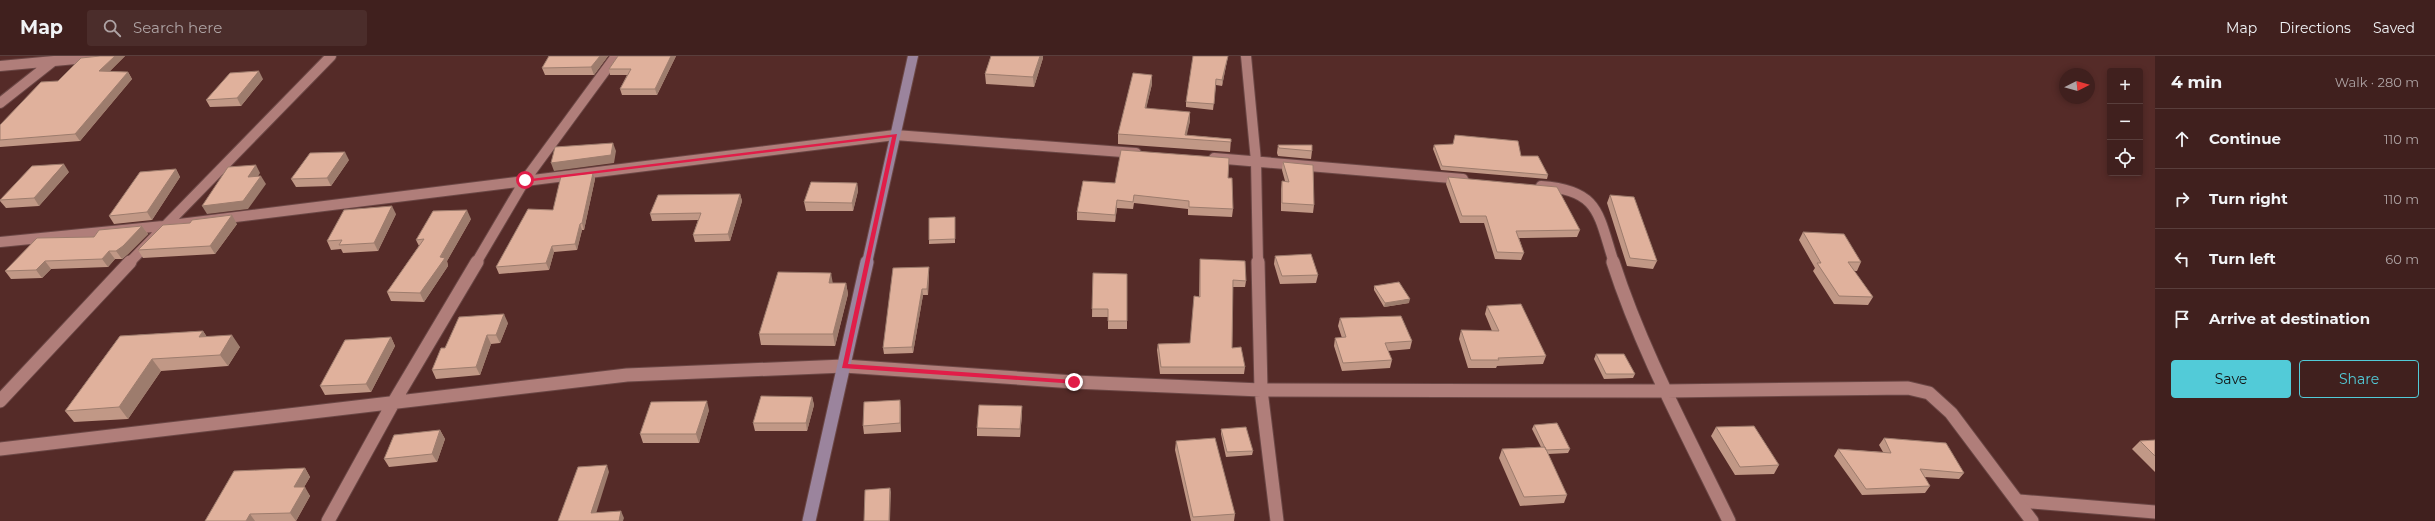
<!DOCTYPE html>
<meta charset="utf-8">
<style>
body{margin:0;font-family:Montserrat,sans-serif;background:#4b2d2b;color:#f1f3f6}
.controls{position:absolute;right:12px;top:12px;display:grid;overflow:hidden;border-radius:4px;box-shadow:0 2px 6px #0003}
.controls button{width:36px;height:36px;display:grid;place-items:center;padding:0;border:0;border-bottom:1px solid #593e3c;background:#40201e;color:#f1f3f6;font:20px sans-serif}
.compass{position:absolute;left:2059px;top:12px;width:36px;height:36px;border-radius:50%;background:#40201e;box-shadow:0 2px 6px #0003;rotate:84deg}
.stop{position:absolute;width:12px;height:12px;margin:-9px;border:3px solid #e11d48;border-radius:50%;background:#fff}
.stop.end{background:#e11d48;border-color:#fff;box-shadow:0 1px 4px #0008}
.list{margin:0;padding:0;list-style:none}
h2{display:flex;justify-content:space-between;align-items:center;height:52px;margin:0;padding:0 16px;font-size:17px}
h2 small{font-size:13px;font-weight:400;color:#aea3a4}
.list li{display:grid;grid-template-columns:26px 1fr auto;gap:12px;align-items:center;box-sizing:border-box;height:60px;padding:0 16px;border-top:1px solid #593e3c}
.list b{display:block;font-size:15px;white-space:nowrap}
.list em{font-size:13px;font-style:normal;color:#aea3a4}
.actions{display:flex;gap:8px;padding:12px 16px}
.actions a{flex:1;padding:9px 0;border:1px solid #52cbd8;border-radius:4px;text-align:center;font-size:14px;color:#52cbd8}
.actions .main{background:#52cbd8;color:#111}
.icon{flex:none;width:22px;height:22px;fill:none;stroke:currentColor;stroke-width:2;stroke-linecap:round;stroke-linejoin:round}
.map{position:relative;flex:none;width:2155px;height:465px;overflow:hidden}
header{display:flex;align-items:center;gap:24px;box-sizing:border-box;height:56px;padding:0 20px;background:#40201e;border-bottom:1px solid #593e3c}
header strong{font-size:19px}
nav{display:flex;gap:22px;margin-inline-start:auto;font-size:14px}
.search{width:280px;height:36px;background:#4b2d2b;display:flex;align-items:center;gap:10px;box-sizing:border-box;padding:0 14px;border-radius:4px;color:#aea3a4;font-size:15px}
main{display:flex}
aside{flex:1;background:#40201e}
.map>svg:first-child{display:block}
</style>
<header>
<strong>Map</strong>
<div class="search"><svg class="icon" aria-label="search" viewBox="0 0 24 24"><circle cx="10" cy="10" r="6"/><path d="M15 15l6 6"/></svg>Search here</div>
<nav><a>Map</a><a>Directions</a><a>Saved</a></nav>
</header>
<main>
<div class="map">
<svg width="2155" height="465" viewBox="0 0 2155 465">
<rect width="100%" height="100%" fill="#552b28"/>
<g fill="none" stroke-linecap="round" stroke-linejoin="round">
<defs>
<path id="lane" d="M2019,445L2155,456"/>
<path id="street-far1" d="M1246,0L1256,105L1258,207
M0,10L108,0
M0,47L52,6
M1214,102L1463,123
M1541,130C1600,134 1598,158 1614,207
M0,186L163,170L895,79L1136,97
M129,207L331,0
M476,207L525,124L616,0"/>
<path id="street" d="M1258,206L1261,334L1277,465
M1613,206C1642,296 1688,380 1729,465
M0,345L130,206
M0,393L627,319L844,310L1074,326L1261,334L1666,335L1908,332L1929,337L1951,357L2032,465
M328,465L392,349L477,206"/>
<path id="secondary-far1" d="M867,207L913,0"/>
<path id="secondary" d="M809,465L867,206"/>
</defs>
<!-- lane casing -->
<use href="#lane" stroke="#6b4745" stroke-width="15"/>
<!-- street-far1 casing -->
<use href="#street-far1" stroke="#6b4745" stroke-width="12"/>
<!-- street casing -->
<use href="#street" stroke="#6b4745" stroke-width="15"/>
<!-- secondary-far1 casing -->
<use href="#secondary-far1" stroke="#6b4745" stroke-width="12"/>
<!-- secondary casing -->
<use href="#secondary" stroke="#6b4745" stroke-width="15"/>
<!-- lane -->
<use href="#lane" stroke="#b07e7a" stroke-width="13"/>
<!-- street-far1 -->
<use href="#street-far1" stroke="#b07e7a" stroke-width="10"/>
<!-- street -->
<use href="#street" stroke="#b07e7a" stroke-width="13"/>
<!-- secondary-far1 -->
<use href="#secondary-far1" stroke="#9b849d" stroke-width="10"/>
<!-- secondary -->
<use href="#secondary" stroke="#9b849d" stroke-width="13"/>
</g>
<!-- wall -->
<path fill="#c19886" d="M100,0H125L109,16H128L132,23L80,85L0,91V69L58,25Z
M549,0H608L594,19H545L542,12Z
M618,0H676L657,39H622L620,33L627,19H610L609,13Z
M991,0H1043V2L1034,31L986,28L985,18Z
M1228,0L1222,30L1216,29L1213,54L1186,51V46Z
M1152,19V28L1146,52L1190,65L1186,79L1231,83L1230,96L1118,88V78Z
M263,23L241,50L210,51L206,44Z
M1278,89L1312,95L1311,103L1278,100L1277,97Z
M1434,89L1521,100L1548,119L1547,123L1441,114L1433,93Z
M349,104L331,130L296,131L291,123Z
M1283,106L1314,149L1313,157L1281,155V133L1282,125H1285L1282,114Z
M176,113L180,121L152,164L114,168L109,160Z
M69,116L39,150L6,152L0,145V144Z
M593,117L595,123L584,174H582L577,194L554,196L549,214L499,218L496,211L553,154Z
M1448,121L1580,174L1577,181L1519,182L1524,197L1521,204L1495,203L1484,167H1460L1446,128Z
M1228,122L1233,153L1232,161L1188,159V153L1134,147L1133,153L1117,152L1115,166L1077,164V156L1115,127Z
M857,127L858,135L853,155H806L804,146Z
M740,138L742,145L730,185L695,186L693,179L698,164L652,165L650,158Z
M1610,139L1657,205L1653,213L1627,210L1607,147Z
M396,158L378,195L343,197L341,193L331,194L327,185Z
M955,161V187L929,188V184Z
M471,163L447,205L448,210L424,246L391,245L387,236L419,190L416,184Z
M190,167L237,168L215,198L143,202L138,194Z
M142,170L148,178L128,198L122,203H115L108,211L51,213L42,222L11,223L5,215L94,181Z
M1803,176L1861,206L1857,215H1854L1873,241L1868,249L1834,248L1813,215L1815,212L1799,184Z
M1275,200L1318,219L1316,227L1280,228L1274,208Z
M1200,203L1246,225L1245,231H1233L1232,292L1245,311L1244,318H1160L1157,294L1158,288L1190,287L1199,241Z
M929,217L928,239H923L913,297L884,298L883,292Z
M1093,217L1127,265V273H1108V261H1092Z
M833,227H846L848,238L835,290L761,289L759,278Z
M1374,230L1409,247L1384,251L1374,234Z
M1487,250L1546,300L1543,308L1497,310L1496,312H1468L1459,283L1461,274L1492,275L1485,258Z
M1340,262L1412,285L1410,293L1388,295L1392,304L1390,312L1342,315L1334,290L1335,282H1342L1338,270Z
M508,267L500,287L491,288L480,319L436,323L432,314L445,292Z
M203,275L207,281L240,291L228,310L161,315L128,363L74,366L65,355L120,280Z
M391,281L395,290L371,336L325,339L320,330Z
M1596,298L1635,318L1633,322L1604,323L1594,303Z
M812,341L814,349L807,375H755L753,367Z
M1022,350V358L1020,381L977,380V372Z
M901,352V376L864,378L863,370Z
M709,354L699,387H643L640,378Z
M1534,369L1570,393L1568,397L1548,398L1567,439L1564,447L1520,450L1499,402L1502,393L1541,391L1532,373Z
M1716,371L1779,409L1774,418L1735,419L1711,380Z
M1221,373L1253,395L1252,399L1226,401L1221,378Z
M440,374L445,383L437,406L389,411L384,403Z
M1884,382L1964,417L1959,423L1924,421L1930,430L1925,437L1862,439L1834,400L1838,393L1883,396L1879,389Z
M2155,384V416L2132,393L2140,385Z
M1176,385L1235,458L1234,465H1191L1175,394Z
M305,412L310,421L304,431L310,440L296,465H205Z"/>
<!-- shaded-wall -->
<path fill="#9d7c6d" d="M115,0H125L103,22L99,15Z
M600,0H608L594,19L591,11Z
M671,0H676L657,39L655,33Z
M1040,0H1043V2L1034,31L1033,21Z
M1228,0L1222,30V24Z
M259,15L263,23L241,50L237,42Z
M128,16L132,23L80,85L75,78Z
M1152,19V28L1144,62L1145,52Z
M1190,56V65L1186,83L1185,79Z
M613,87L616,95L614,107L554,115L551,107Z
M345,96L349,104L331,130L327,122Z
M64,108L69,116L39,150L34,142Z
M256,109L260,117L253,129L248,121Z
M176,113L180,121L152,164L147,156Z
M593,117L595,123L584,174L582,167Z
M261,120L266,128L248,153L207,158L202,150Z
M857,127L858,135L853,155L852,147Z
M740,138L742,145L730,185L728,178Z
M1117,144V152L1115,166V159Z
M392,150L396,158L378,195L374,187Z
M467,154L471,163L447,205L448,210L424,246L420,237Z
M232,159L237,168L215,198L210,190Z
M580,168L582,174L577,194L575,188Z
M142,170L148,178L128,198L122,203L116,195Z
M552,190L554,196L549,214L546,207Z
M109,195L115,203L108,211L102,203Z
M45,205L51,213L42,222L36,214Z
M929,211V217L928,239L927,233Z
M831,217L833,228L829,227Z
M846,227L848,238L835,290L833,278Z
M922,233L923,239L913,297L912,291Z
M1410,243L1409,247L1384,251L1385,247Z
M504,258L508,267L500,287L496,279Z
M203,275L210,286L199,281Z
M232,279L240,291L228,310L220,299Z
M487,279L491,288L480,319L476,311Z
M391,281L395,290L371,336L366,328Z
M152,303L161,315L128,363L119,351Z
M812,341L814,349L807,375L806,367Z
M900,344L901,352V376L900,367Z
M707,345L709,354L699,387L696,378Z
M1022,350V358L1020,381V373Z
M440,374L445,383L437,406L432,398Z
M607,409L609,416L594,464L591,457Z
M305,412L310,421L299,440L294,431Z
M305,431L310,440L296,465L290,457Z
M890,432L891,436L890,465H889Z
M621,455L624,462L623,465H619Z
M250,458L255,465H246Z"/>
<!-- building -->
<path fill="#e0b19c" stroke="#9d7c6d" d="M100,0H115L99,15L128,16L75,78L0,84V69L41,26L58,25L81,2Z
M549,0H600L591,11L542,12Z
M618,0H671L655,33H620L631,13H609Z
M991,0H1040L1033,21L985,18Z
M1193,0H1228L1222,24L1216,23L1214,48L1186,46Z
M259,15L237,42L206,44L230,17Z
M1133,17L1152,19L1145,52L1190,56L1185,79L1231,83V86L1118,78Z
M1455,79L1518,85L1521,100H1538L1548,119L1442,110L1434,89L1453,88Z
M613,87L611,99L551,107L555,91Z
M1278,89H1312V95L1279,92Z
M1121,94L1229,102L1228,122H1232L1233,153L1189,151V145L1134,139L1133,146L1117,144L1115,159L1077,156L1083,125L1115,127Z
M345,96L327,122L291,123L310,97Z
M1283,106L1313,109L1314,149L1282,147V125L1289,126Z
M64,108L34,142L0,144L32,110Z
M256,109L248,121L261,120L243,145L202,150L228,111Z
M176,113L147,156L109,160L140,116Z
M593,117L582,167L580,168L575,188L552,190L546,207L496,211L528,153L553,154L561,120Z
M1448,121L1557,131L1580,174L1516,175L1524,197L1497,196L1486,160H1462Z
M811,126L857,127L852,147L804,146Z
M740,138L728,178L693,179L701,157L650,158L658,139Z
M1610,139L1634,141L1657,205L1630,202Z
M392,150L374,187L339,189L342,184L327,185L344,154Z
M467,154L440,201L445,202L420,237L387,236L424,183L416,184L433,155Z
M232,159L210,190L138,194L163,169L190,167L192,164Z
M955,161V183L929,184V162Z
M142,170L123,190L116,195H109L102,203L45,205L36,214L5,215L37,182L94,181L99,174Z
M1803,176L1844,178L1861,206H1848L1873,241L1839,240L1817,207H1821Z
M1311,198L1318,219L1282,220L1275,200Z
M1200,203L1245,205L1246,225L1233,224L1232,292L1241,291L1245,311H1161L1158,288L1190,287L1194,240L1200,241Z
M929,211L927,233H922L912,291L883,292L893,212Z
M778,216L831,217L829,227H846L833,278H759Z
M1093,217L1127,218V265H1108V253H1092Z
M1399,226L1410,243L1385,247L1374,230Z
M1521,248L1546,300L1498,302L1499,304H1471L1461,274L1499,275L1487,250Z
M504,258L496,279H487L476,311L432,314L441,292H445L459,261Z
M1401,260L1412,285L1385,287L1392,304L1343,307L1335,282L1346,281L1340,262Z
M203,275L199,281L232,279L220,299L152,303L119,351L65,355L120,280Z
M391,281L366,328L320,330L345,284Z
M1596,298H1624L1635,318H1606Z
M761,340L812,341L806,367H753Z
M900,344V367L863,370L864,346Z
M707,345L696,378H640L651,346Z
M979,349L1022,350L1020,373L977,372Z
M1557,367L1570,393L1546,394L1534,369Z
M1754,370L1779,409L1740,411L1716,371Z
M1246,371L1253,395L1227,396L1221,373Z
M440,374L432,398L384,403L394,379Z
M1215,382L1235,458L1193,461L1176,385Z
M1884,382L1946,387L1964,417L1920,413L1930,430L1866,433L1838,393L1891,397Z
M2155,384V400L2140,385Z
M1545,391L1567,439L1524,441L1502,393Z
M607,409L591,457L621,455L619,465H558L578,411Z
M305,412L294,431H305L290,457L250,458L246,465H205L234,415Z
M890,432L889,465H864L865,434Z"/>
<!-- route -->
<path fill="#e11d48" d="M897,78L848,308L1074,324L1078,326L1077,328L842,312L892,81L525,126L522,124Z"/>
</svg>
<div class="controls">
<button>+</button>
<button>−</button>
<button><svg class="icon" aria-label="locate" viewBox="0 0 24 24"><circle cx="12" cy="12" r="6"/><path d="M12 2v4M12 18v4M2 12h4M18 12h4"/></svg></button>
</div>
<svg class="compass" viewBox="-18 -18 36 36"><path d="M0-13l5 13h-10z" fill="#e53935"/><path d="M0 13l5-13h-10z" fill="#aea3a4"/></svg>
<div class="stop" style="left:525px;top:124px"></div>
<div class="stop end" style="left:1074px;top:326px"></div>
</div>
<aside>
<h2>4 min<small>Walk · 280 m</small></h2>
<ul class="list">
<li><svg class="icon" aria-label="ahead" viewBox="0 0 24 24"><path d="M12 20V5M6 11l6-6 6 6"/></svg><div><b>Continue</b></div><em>110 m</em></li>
<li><svg class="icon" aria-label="right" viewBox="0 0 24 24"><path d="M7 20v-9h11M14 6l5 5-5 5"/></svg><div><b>Turn right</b></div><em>110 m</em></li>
<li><svg class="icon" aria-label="left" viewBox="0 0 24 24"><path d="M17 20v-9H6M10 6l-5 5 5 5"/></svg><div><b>Turn left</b></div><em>60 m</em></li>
<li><svg class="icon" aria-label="arrive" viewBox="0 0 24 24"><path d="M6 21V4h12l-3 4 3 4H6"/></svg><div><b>Arrive at destination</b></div></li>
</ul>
<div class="actions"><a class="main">Save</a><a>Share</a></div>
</aside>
</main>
